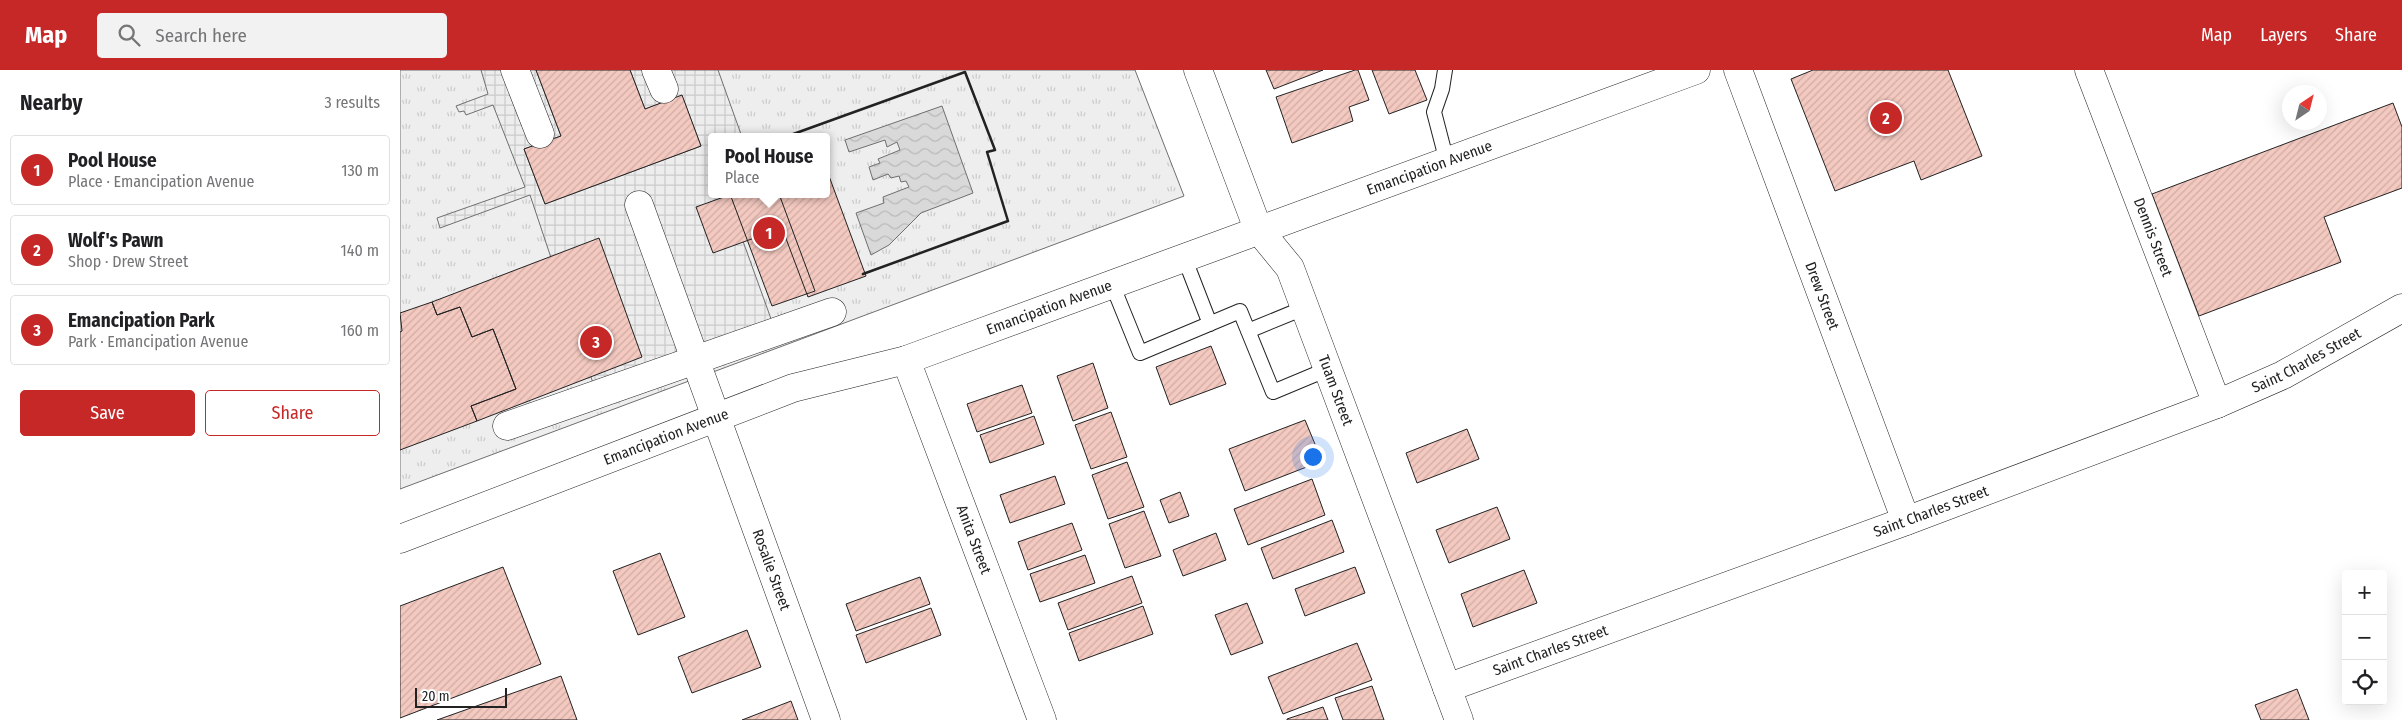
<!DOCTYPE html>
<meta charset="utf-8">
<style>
body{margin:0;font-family:"Fira Sans Condensed",sans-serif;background:#f2f2f2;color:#202124}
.controls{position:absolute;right:15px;bottom:15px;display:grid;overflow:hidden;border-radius:5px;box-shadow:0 5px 20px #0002}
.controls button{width:45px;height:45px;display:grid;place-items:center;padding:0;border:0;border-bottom:1px solid #e0e0e0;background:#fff;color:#202124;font:25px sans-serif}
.compass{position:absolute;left:1882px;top:15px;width:45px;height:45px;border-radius:50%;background:#fff;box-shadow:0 5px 20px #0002;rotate:35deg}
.scale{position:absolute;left:15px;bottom:12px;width:92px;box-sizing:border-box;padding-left:5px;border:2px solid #222;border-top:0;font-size:14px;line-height:18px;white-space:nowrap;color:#222;-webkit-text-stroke:4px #fff;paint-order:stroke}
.you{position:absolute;left:912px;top:386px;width:18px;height:18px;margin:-12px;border:4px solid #fff;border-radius:50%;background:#1a73e8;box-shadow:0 0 0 8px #1a73e833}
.badge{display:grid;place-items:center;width:32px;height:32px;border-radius:50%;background:#c62828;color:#fff;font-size:16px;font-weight:700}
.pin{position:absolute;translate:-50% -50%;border:2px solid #fff;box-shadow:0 1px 5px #0006}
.popup{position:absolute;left:308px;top:63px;width:122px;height:65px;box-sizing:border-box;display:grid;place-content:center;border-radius:5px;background:#fff;filter:drop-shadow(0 1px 4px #0005);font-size:16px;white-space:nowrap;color:#757577}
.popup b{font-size:19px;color:#202124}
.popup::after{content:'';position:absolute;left:50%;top:100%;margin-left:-10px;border:10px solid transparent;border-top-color:#fff}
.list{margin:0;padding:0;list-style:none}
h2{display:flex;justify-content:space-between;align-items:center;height:65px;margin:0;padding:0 20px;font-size:21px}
h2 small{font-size:16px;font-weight:400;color:#757577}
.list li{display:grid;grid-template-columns:32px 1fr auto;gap:15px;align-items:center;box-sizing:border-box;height:70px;margin:0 10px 10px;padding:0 10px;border:1px solid #e0e0e0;border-radius:5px}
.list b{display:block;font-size:19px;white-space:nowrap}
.list p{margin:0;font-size:16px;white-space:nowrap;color:#757577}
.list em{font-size:16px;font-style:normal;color:#757577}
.actions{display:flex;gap:10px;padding:15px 20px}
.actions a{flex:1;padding:11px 0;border:1px solid #c62828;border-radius:5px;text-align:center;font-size:18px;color:#c62828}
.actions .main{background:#c62828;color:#fff}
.icon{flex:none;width:28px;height:28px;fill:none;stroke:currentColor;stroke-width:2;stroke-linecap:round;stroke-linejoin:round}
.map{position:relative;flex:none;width:2002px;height:650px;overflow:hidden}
header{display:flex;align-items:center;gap:30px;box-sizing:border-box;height:70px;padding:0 25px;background:#c62828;color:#fff}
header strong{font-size:24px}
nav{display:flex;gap:28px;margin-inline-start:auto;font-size:18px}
.search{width:350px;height:45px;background:#f2f2f2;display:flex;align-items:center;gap:12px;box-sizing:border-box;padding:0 18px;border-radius:5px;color:#757577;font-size:19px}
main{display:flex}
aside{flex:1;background:#fff}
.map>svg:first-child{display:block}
</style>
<header>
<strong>Map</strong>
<div class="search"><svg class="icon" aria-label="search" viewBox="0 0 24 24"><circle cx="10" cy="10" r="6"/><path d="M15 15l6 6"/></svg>Search here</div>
<nav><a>Map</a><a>Layers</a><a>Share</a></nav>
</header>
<main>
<aside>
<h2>Nearby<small>3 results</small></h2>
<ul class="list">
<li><span class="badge">1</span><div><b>Pool House</b><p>Place · Emancipation Avenue</p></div><em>130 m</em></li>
<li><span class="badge">2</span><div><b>Wolf's Pawn</b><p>Shop · Drew Street</p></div><em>140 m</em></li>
<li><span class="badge">3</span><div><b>Emancipation Park</b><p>Park · Emancipation Avenue</p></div><em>160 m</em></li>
</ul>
<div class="actions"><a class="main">Save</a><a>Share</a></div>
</aside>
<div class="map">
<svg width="2002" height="650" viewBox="0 0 2002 650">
<defs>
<pattern id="park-tufts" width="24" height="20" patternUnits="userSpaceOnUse" patternTransform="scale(1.25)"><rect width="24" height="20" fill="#eee"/><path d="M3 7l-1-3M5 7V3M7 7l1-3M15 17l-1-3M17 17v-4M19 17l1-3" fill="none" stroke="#ccc"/></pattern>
<pattern id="plaza-grid" width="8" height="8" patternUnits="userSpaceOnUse" patternTransform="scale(1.25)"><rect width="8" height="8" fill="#ededed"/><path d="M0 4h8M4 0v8" fill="none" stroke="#cbcbcb"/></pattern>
<pattern id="water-waves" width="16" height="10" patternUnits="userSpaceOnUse" patternTransform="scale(1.25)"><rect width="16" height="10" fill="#d9d9d9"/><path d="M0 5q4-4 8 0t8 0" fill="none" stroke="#bababa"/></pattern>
<pattern id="building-hatch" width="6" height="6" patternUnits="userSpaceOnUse" patternTransform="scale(1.25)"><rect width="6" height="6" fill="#f3c9c0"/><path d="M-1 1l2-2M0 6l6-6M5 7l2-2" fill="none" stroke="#d0aca5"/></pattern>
</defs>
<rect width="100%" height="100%" fill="#fff"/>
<!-- park -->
<path fill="url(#park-tufts)" stroke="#6f6f6f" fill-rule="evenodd" d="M0,0H735L784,126L0,419ZM312,67H426V124H312Z"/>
<!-- plaza -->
<path fill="url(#plaza-grid)" stroke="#6f6f6f" d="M81,0H136L161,66L124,79L145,134L301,76L282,26L245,39L230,0H318L342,67H312V124H326L379,271L201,337L130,125L40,158L37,148L125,117L93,35L66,45L64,41L59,42L56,36L88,24Z"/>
<!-- water -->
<path fill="url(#water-waves)" stroke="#6f6f6f" d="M542,36L573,123L521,143L489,175L471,185L456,143L484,133L483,127L509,117L506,111L501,112L499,106L491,108L488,104L473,110L469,97L480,93L478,89L500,80L497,72L487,77L485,70L449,82L445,70Z"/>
<!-- building -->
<path fill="url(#building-hatch)" stroke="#222" d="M136,0H230L245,39L282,25L301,76L145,134L124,79L161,66Z
M866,0H923L874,19Z
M955,0H958L969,30L949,37L953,51L892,73L876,27Z
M972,0H1015L1027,30L989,44Z
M1413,0H1548L1582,86L1521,110L1514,91L1435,121L1391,9Z
M1993,33L2002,57V118L1924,147L1941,192L1799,246L1752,124Z
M426,98L466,206L408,227L382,158L313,183L296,137L332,124H426Z
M330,124H379L415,221L372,236Z
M199,168L242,287L77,351L71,336L116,319L93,259L72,267L60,237L37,245L32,232Z
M32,232L37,245L60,237L72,267L93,259L116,319L71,336L77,351L0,380V262L2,261L0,243Z
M811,276L826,314L770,335L756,297Z
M693,293L708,338L673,351L657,306Z
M622,315L632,343L577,362L567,334Z
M711,342L727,387L691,399L675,355Z
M634,346L644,374L590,393L580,365Z
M905,350L922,391L845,421L829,379Z
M1067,359L1079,389L1017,413L1006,383Z
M727,392L744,437L708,449L692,405Z
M655,406L665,434L610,453L600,425Z
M912,409L925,445L848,475L834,439Z
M780,422L789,446L769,453L760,430Z
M1097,437L1110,469L1049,493L1036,460Z
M744,441L761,486L725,498L709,454Z
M932,450L944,482L873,509L861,478Z
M672,453L682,480L628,500L618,472Z
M816,463L826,490L783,506L773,480Z
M260,483L285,547L238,565L213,501Z
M685,485L695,513L640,532L630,504Z
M103,497L141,594L0,648V536Z
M955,497L965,523L905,546L895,519Z
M1124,500L1137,533L1073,557L1061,524Z
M732,506L742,533L668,560L658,533Z
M520,507L530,534L456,561L446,534Z
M847,533L863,573L831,585L815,545Z
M743,536L753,564L679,591L669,563Z
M531,538L541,565L466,593L456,565Z
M347,560L361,597L292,623L278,587Z
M957,573L972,610L883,644L868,607Z
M161,606L177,650H37Z
M972,616L984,650H943L935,628Z
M1897,619L1909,650H1861L1855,635Z
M391,631L398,650H342Z
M923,637L928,650H887V649Z"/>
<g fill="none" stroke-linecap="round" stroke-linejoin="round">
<defs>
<path id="lane" d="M1045,0L1042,19L1034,42L1047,92
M784,187L810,254
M712,214L740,283L840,241L873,322L928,299
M848,261L904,238"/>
<g id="street">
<path d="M115,0L140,64"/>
<path d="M256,0L264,19"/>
<path id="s1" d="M1338,0L1506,451"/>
<path id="s2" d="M1689,0L1817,334"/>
<path id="s3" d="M239,135L426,650"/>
<path id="s4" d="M858,159L890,198L1059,650"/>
<path id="s5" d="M506,290L642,650"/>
<path d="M107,356L432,242"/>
<path id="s6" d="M1047,618L1506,451L1817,334L1883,305L2002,238"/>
</g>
<g id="secondary">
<path d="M798,0L858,159"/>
<path id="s7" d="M0,469L393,318L506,290L1296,0"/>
</g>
</defs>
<!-- lane casing -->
<use href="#lane" stroke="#222" stroke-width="16"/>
<!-- street casing -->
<use href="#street" stroke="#222" stroke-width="29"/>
<!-- secondary casing -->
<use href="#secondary" stroke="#222" stroke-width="29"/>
<!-- lane -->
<use href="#lane" stroke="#fff" stroke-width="14"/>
<!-- street -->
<use href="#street" stroke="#fff" stroke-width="28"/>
<!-- secondary -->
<use href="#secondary" stroke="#fff" stroke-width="28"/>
<!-- wall -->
<path stroke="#222" stroke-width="2.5" d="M385,67L565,2L595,80L587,82L608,151L463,204"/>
</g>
<g text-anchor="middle" stroke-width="4" stroke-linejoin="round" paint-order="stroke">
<!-- street labels -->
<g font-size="15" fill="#222" stroke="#fff">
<text dy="5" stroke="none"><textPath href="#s7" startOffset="1095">Emancipation Avenue</textPath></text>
<text dy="5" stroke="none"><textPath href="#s2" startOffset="179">Dennis Street</textPath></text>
<text dy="5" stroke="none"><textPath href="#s1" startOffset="241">Drew Street</textPath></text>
<text dy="5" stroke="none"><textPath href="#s7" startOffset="690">Emancipation Avenue</textPath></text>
<text dy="5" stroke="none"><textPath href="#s6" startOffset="920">Saint Charles Street</textPath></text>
<text dy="5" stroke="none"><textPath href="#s4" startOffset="181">Tuam Street</textPath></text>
<text dy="5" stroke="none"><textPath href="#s7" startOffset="285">Emancipation Avenue</textPath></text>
<text dy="5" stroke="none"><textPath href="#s6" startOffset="515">Saint Charles Street</textPath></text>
<text dy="5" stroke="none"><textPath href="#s5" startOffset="192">Anita Street</textPath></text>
<text dy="5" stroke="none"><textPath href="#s3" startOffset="388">Rosalie Street</textPath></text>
<text dy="5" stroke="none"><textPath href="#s6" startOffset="110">Saint Charles Street</textPath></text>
</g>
</g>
</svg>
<div class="controls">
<button>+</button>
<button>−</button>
<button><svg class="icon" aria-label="locate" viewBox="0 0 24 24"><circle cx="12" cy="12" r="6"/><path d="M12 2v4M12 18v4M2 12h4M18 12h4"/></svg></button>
</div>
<svg class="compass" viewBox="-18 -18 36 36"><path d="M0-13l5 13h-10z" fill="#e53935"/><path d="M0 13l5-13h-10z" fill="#757577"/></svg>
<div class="scale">20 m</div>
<div class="you"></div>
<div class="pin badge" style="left:369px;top:163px">1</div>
<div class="popup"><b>Pool House</b>Place</div>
<div class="pin badge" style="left:1486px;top:48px">2</div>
<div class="pin badge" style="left:196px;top:272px">3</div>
</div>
</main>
